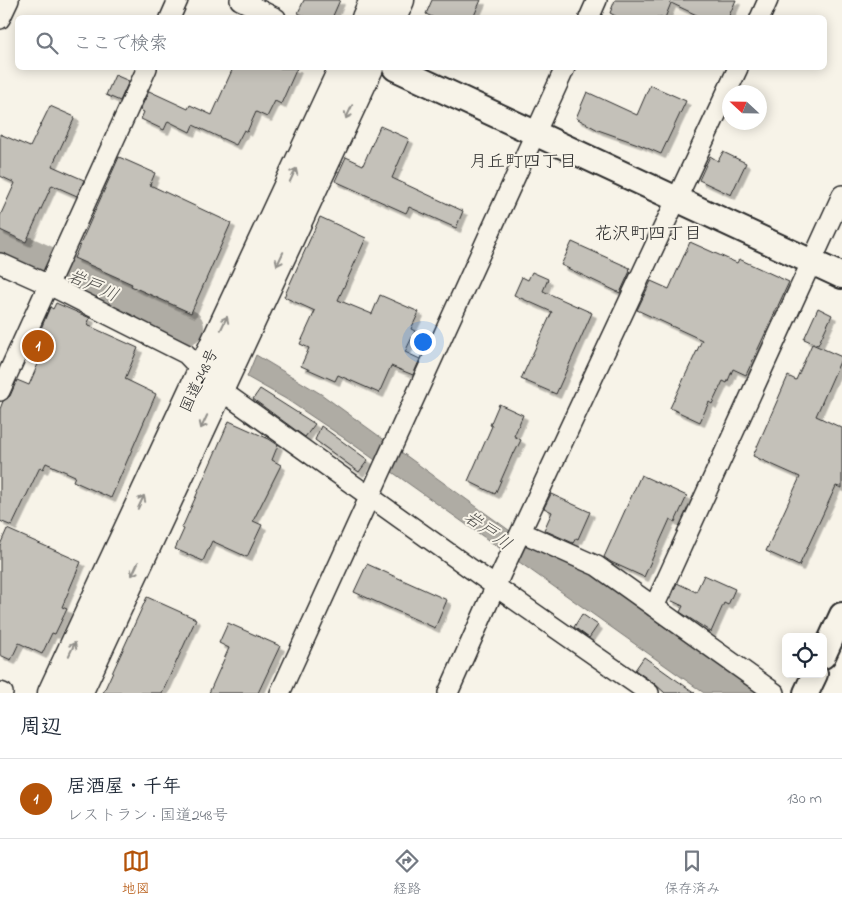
<!DOCTYPE html>
<html lang="ja">
<meta charset="utf-8">
<style>
body{margin:0;font-family:"Indie Flower","Klee One",sans-serif;background:#f6f6f7;color:#1f2937}
.controls{position:absolute;right:15px;bottom:15px;display:grid;overflow:hidden;border-radius:8px;box-shadow:0 2px 12px #0003}
.controls button{width:45px;height:45px;display:grid;place-items:center;padding:0;border:0;border-bottom:1px solid #e0e1e3;background:#fff;color:#1f2937;font:25px sans-serif}
.compass{position:absolute;left:722px;top:85px;width:45px;height:45px;border-radius:50%;background:#fff;box-shadow:0 2px 12px #0003;rotate:292deg}
.you{position:absolute;left:422px;top:341px;width:18px;height:18px;margin:-12px;border:4px solid #fff;border-radius:50%;background:#1a73e8;box-shadow:0 0 0 8px #1a73e833}
.badge{display:grid;place-items:center;width:32px;height:32px;border-radius:50%;background:#b45309;color:#fff;font-size:16px;font-weight:700}
.pin{position:absolute;translate:-50% -50%;border:2px solid #fff;box-shadow:0 1px 5px #0006}
.list{margin:0;padding:0;list-style:none}
h2{display:flex;justify-content:space-between;align-items:center;height:65px;margin:0;padding:0 20px;font-size:21px}
h2 small{font-size:16px;font-weight:400;color:#747a83}
.list li{display:grid;grid-template-columns:32px 1fr auto;gap:15px;align-items:center;box-sizing:border-box;height:80px;padding:0 20px;border-top:1px solid #e0e1e3}
.list b{display:block;font-size:19px;white-space:nowrap}
.list p{margin:0;font-size:16px;white-space:nowrap;color:#747a83}
.list em{font-size:16px;font-style:normal;color:#747a83}
.icon{flex:none;width:28px;height:28px;fill:none;stroke:currentColor;stroke-width:2;stroke-linecap:round;stroke-linejoin:round}
.map{position:relative;flex:none;width:842px;height:693px;overflow:hidden}
.search{position:absolute;background:#fff;box-shadow:0 2px 12px #0003;left:15px;right:15px;top:15px;height:55px;display:flex;align-items:center;gap:12px;box-sizing:border-box;padding:0 18px;border-radius:8px;color:#747a83;font-size:19px}
.sheet{height:145px;background:#fff}
nav{display:flex;justify-content:space-around;align-items:center;box-sizing:border-box;height:70px;border-top:1px solid #e0e1e3;background:#fff;font-size:14px;color:#747a83}
nav a{display:grid;justify-items:center;gap:2px}
nav .on{color:#b45309}
.map>svg:first-child{display:block}
</style>
<div class="map">
<svg width="842" height="693" viewBox="0 0 842 693">
<defs>
<filter id="shadow"><feDropShadow dx="4.5" dy="4.5" stdDeviation="0" flood-color="#0004"/></filter>
</defs>
<rect width="100%" height="100%" fill="#f7f3e8"/>
<filter id="ink" filterUnits="userSpaceOnUse"><feTurbulence type="fractalNoise" baseFrequency=".02" numOctaves="2"/><feDisplacementMap in="SourceGraphic" scale="10" xChannelSelector="R" yChannelSelector="G"/><feConvolveMatrix kernelMatrix="1 2 1 2 8 2 1 2 1" color-interpolation-filters="sRGB"/></filter>
<g filter="url(#ink)">
<!-- water -->
<path fill="#afaca4" stroke="#7a7874" d="M256,355L321,394L528,544L591,573L765,693H704L347,440L286,399L247,377Z"/>
<g fill="none" stroke-linecap="round" stroke-linejoin="round">
<!-- river -->
<path stroke="#afaca4" stroke-width="36" d="M0,243L186,327"/>
</g>
<!-- building -->
<path fill="#c4c1b9" stroke="#2b2b2b" filter="url(#shadow)" d="M304,0H340L332,18H308L298,13Z
M432,0H481L473,18H434L426,14Z
M615,0H736L728,18H703L671,3L665,18H619L610,13Z
M233,68H297L281,104L275,101L267,117L256,112L247,132L244,130L236,145L193,125L190,132L168,121L164,130L141,119L144,112L140,110L149,91L188,109L190,105L212,115Z
M115,75L129,81L120,101L106,95Z
M650,85L686,101L661,154L638,144L598,130L576,118L587,92L637,115Z
M50,106L75,117L52,166L84,180L77,196L52,185L26,242L0,230V216L15,183L0,176V134L30,147Z
M380,126L409,139L392,178L463,211L456,228L409,207L406,213L335,181L346,157L363,165Z
M723,152L746,163L731,195L699,180L710,156L718,161Z
M119,157L155,173L150,185L231,223L191,313L131,286L132,284L74,258Z
M320,217L366,238L338,300L372,314L380,295L419,312L411,329L415,331L405,352L420,359L413,375L391,366L379,393L338,375L335,381L301,366L309,348L300,344L315,311L284,297Z
M572,242L630,268L629,271H630L620,293L561,265Z
M690,242L737,263L739,259L789,282L746,375L733,369L727,383L723,381L712,404L709,402L700,422L670,408L702,340L637,310L651,281L669,289Z
M532,272L548,279L543,291L592,313L556,394L521,379L552,312L514,295L522,277L528,280Z
M56,303L90,318L87,325L138,348L125,379L156,394L111,498L73,481L75,476L46,463L43,469L40,467L12,526L0,521V409L3,401L10,396L17,380L29,385L47,343L45,342L48,334L40,331L50,307L53,309Z
M818,308L832,315L818,345L804,339Z
M812,344L842,357L816,416L842,428V488L836,486L799,566L766,551L800,477L753,456L788,376L796,380Z
M260,389L315,424L305,437L253,399Z
M499,404L523,415L514,436L521,440L514,454L513,453L495,494L468,481L492,426L490,425Z
M229,421L269,439L278,445L272,460L281,465L253,521L262,525L247,557L212,541L203,561L175,549L184,529L182,528Z
M321,426L368,460L359,472L315,440Z
M641,475L687,496L675,522L670,519L644,577L611,562L604,557Z
M551,494L590,512L578,539L576,538L573,543L544,530L552,512L544,508Z
M7,529L81,562L62,607L67,609L55,634L52,633L42,654L19,643L11,660L0,655V545Z
M367,564L447,600L435,628L354,592Z
M704,575L735,589L728,605L724,603L711,632L680,612L683,606L670,600L677,583L696,592Z
M147,597L196,619L162,693H103Z
M582,614L598,625L589,638L574,627Z
M228,623L280,646L258,693H209L229,648L219,643Z
M644,657L672,677L695,693H665L655,684L635,670Z"/>
<g fill="none" stroke-linecap="round" stroke-linejoin="round">
<defs>
<path id="minor" d="M240,0L276,18
M170,18L178,0
M589,18L597,0
M760,18L768,0
M0,19L9,0
M0,263L49,285L186,354L219,389L495,586L649,693
M0,391L147,68
M521,532L597,566L775,693
M654,607L842,195
M0,692L3,693
M280,693L565,68
M448,693L501,574L738,68"/>
<path id="tertiary" d="M395,68L842,276
M823,656L842,615
M806,693L815,674"/>
<path id="trunk" d="M366,18L374,0
M392,18L400,0
M52,693L343,68
M78,693L369,68"/>
</defs>
<!-- minor casing -->
<use href="#minor" stroke="#2b2b2b" stroke-width="22"/>
<!-- tertiary casing -->
<use href="#tertiary" stroke="#2b2b2b" stroke-width="28"/>
<!-- trunk casing -->
<use href="#trunk" stroke="#2b2b2b" stroke-width="31"/>
<!-- minor -->
<use href="#minor" stroke="#f7f3e8" stroke-width="19"/>
<!-- tertiary -->
<use href="#tertiary" stroke="#f7f3e8" stroke-width="24"/>
<!-- trunk -->
<use href="#trunk" stroke="#f7f3e8" stroke-width="28"/>
</g>
<!-- one-way arrows -->
<defs><path id="oneway-shaft" d="M-6 0H5M1.5-3L5.5 0L1.5 3" fill="none" stroke-width="1.6" stroke-linecap="round" stroke-linejoin="round" transform="scale(1.25)"/></defs>
<g stroke="#918f8a">
<use href="#oneway-shaft" transform="translate(349 112) rotate(115)"/>
<use href="#oneway-shaft" transform="translate(293 175) rotate(-65)"/>
<use href="#oneway-shaft" transform="translate(280 259) rotate(115)"/>
<use href="#oneway-shaft" transform="translate(224 323) rotate(-65)"/>
<use href="#oneway-shaft" transform="translate(204 422) rotate(115)"/>
<use href="#oneway-shaft" transform="translate(141 502) rotate(-65)"/>
<use href="#oneway-shaft" transform="translate(135 569) rotate(115)"/>
<use href="#oneway-shaft" transform="translate(72 649) rotate(-65)"/>
</g>
</g>
<g text-anchor="middle" stroke-width="4" stroke-linejoin="round" paint-order="stroke">
<!-- street labels -->
<g font-size="16" fill="#2b2b2b" stroke="#f7f3e8">
<text transform="translate(198 380) rotate(-65)" y="6">国道248号</text>
</g>
<!-- neighbourhood labels -->
<g font-size="18" fill="#2b2b2b" stroke="#f7f3e8">
<text x="523" y="167">月丘町四丁目</text>
<text x="648" y="239">花沢町四丁目</text>
</g>
<!-- water labels -->
<g font-size="18" font-style="italic" fill="#53524f" stroke="#f7f3e8">
<text transform="translate(93 285) rotate(24)" y="6">岩戸川</text>
<text transform="translate(488 530) rotate(36)" y="6">岩戸川</text>
</g>
</g>
</svg>
<div class="controls">
<button><svg class="icon" aria-label="locate" viewBox="0 0 24 24"><circle cx="12" cy="12" r="6"/><path d="M12 2v4M12 18v4M2 12h4M18 12h4"/></svg></button>
</div>
<svg class="compass" viewBox="-18 -18 36 36"><path d="M0-13l5 13h-10z" fill="#e53935"/><path d="M0 13l5-13h-10z" fill="#747a83"/></svg>
<div class="you"></div>
<div class="pin badge" style="left:38px;top:346px">1</div>
<div class="search"><svg class="icon" aria-label="search" viewBox="0 0 24 24"><circle cx="10" cy="10" r="6"/><path d="M15 15l6 6"/></svg>ここで検索</div>
</div>
<section class="sheet">
<h2>周辺<small></small></h2>
<ul class="list">
<li><span class="badge">1</span><div><b>居酒屋・千年</b><p>レストラン · 国道248号</p></div><em>130 m</em></li>
</ul>
</section>
<nav>
<a class="on"><svg class="icon" aria-label="map" viewBox="0 0 24 24"><path d="M3 6l6-2 6 2 6-2v14l-6 2-6-2-6 2zM9 4v14M15 6v14"/></svg>地図</a>
<a><svg class="icon" aria-label="directions" viewBox="0 0 24 24"><path d="M12 3l9 9-9 9-9-9zM9 14v-3h6M13 9l2 2-2 2"/></svg>経路</a>
<a><svg class="icon" aria-label="saved" viewBox="0 0 24 24"><path d="M7 4h10v16l-5-4-5 4z"/></svg>保存済み</a>
</nav>
